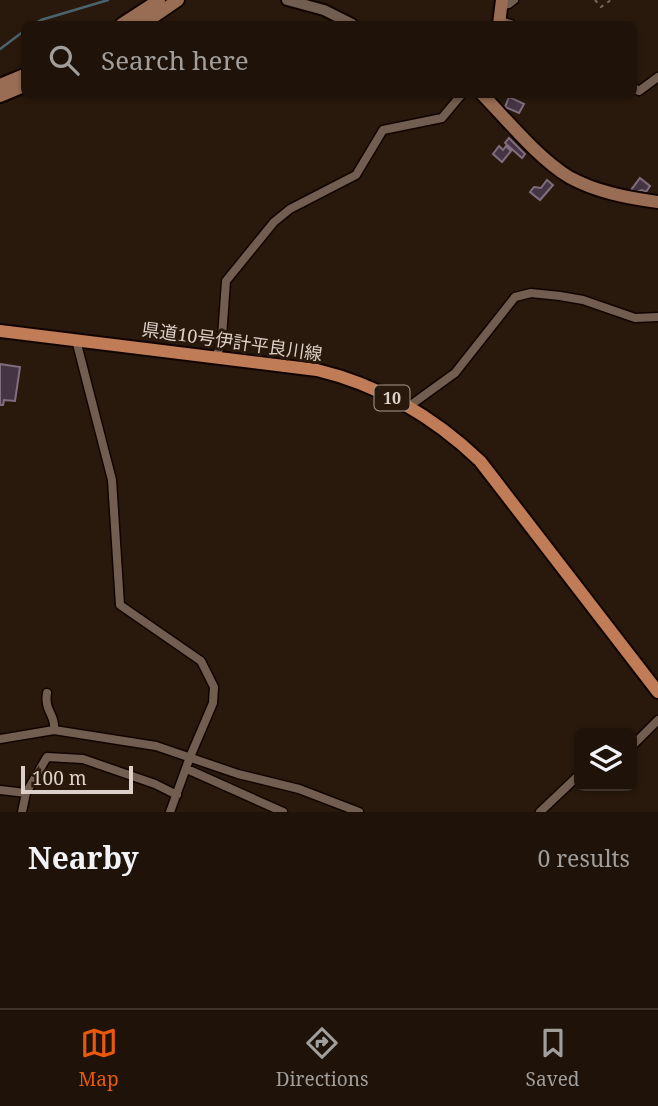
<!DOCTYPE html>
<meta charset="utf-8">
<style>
body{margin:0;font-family:"Noto Serif","Noto Sans JP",serif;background:#271c12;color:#f1f3f6}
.controls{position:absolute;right:21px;bottom:21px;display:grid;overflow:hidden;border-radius:10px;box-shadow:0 2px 5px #0004}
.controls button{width:63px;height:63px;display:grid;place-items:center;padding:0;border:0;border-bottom:2px solid #3c322a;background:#1f1309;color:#f1f3f6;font:35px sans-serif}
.scale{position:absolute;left:21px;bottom:18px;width:112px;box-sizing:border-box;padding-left:7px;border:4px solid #dcd0c8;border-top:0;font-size:19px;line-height:24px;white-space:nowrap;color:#dcd0c8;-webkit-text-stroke:5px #29190c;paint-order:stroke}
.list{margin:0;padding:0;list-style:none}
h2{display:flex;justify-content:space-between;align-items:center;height:91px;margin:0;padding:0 28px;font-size:30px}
h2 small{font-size:23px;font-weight:400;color:#a19e9c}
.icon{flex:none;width:38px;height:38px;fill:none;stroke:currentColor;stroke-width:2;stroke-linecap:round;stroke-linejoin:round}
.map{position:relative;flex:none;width:658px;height:812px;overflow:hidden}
.search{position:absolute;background:#1f1309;box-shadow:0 2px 5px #0004;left:21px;right:21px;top:21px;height:77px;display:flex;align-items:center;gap:18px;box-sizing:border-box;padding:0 24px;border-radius:10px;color:#a19e9c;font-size:26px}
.sheet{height:196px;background:#1f1309}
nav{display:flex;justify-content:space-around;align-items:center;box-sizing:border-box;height:98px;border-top:2px solid #3c322a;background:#1f1309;font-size:19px;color:#a19e9c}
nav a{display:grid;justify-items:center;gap:4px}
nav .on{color:#ea580c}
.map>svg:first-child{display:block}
</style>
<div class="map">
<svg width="658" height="812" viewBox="0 0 658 812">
<rect width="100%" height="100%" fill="#29190c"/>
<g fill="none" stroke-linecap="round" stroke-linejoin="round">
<!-- stream -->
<path stroke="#4a646d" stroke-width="2.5" d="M34,24L41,20L108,0
M0,49L24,31"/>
</g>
<!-- building -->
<path fill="#453443" stroke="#806d7e" stroke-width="2" d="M509,97L524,104L519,113L505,107Z
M509,138L525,154L522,158L505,143Z
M499,146L503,150L506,146L511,151L502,162L493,154Z
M640,178L650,186L646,192L642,190L634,193L631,190Z
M547,180L553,185L540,200L530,192L534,187L541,188Z
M0,364L20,367L15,401L4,400L3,405H0Z"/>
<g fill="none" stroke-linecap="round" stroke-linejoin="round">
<defs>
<path id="minor" d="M502,5L509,4L514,0
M500,21L511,24
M634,88L639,91L658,77
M76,340L112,480L120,605L201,661L214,687L213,703L190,757L170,812
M217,356L222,337L226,281L274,222L290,209L356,175L383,130L442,118L462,94
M408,407L455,373L515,297L531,293L560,296L583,300L635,318L658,317
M47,693C44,712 56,714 54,730
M0,739L54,730L156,746L238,774L299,789L359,812
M632,746L658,720
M187,769L283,812
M0,790L26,793
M22,812L26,793L47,757L83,759L155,784L177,795
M540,812L579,775"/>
<path id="tertiary" d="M287,0L324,10L352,24"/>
<path id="secondary" d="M122,24L159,0
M143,24L178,0
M499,24L502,0
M0,85L24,75
M482,94C508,121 538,158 569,177C596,192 628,198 658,202
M0,96L24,86"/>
<path id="primary" d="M0,331L317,370C379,385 434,417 480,461L658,692"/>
</defs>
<!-- minor casing -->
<use href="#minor" stroke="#110400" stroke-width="11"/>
<!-- tertiary casing -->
<use href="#tertiary" stroke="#110400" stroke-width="14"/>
<!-- secondary casing -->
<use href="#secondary" stroke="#110400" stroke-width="16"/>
<!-- primary casing -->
<use href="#primary" stroke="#110400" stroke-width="16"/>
<!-- path -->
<path stroke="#77695e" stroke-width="2" stroke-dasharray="3.5 5" stroke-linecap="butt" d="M595,0L601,7L611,0"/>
<!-- minor -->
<use href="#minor" stroke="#725e50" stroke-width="8"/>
<!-- tertiary -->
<use href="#tertiary" stroke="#725e50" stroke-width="10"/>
<!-- secondary -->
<use href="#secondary" stroke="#986d53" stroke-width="12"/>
<!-- primary -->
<use href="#primary" stroke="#bf7c56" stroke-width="12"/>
</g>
<g text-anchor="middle" stroke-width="6" stroke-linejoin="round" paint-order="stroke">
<!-- shield labels -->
<rect fill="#29190c" stroke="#a69990" stroke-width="2" x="374.5" y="385.5" width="35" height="25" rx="5"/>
<g font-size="16" font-weight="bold" fill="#dcd0c8">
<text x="392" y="404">10</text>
</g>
<!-- street labels -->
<g font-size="18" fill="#dcd0c8" stroke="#29190c">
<text transform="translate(232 342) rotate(8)" y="6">県道10号伊計平良川線</text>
</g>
</g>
</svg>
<div class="controls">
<button><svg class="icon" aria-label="layers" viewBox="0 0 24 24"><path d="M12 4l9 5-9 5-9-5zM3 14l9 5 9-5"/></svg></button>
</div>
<div class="scale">100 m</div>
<div class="search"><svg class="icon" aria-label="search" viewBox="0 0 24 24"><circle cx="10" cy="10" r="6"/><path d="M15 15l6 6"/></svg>Search here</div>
</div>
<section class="sheet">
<h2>Nearby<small>0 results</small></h2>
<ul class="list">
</ul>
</section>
<nav>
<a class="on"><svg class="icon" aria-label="map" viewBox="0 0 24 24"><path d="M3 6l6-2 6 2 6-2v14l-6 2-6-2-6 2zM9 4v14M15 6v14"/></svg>Map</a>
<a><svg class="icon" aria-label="directions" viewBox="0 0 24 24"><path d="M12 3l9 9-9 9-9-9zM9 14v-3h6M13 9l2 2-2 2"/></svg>Directions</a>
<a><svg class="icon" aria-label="saved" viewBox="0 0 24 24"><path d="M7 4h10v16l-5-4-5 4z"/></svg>Saved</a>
</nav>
